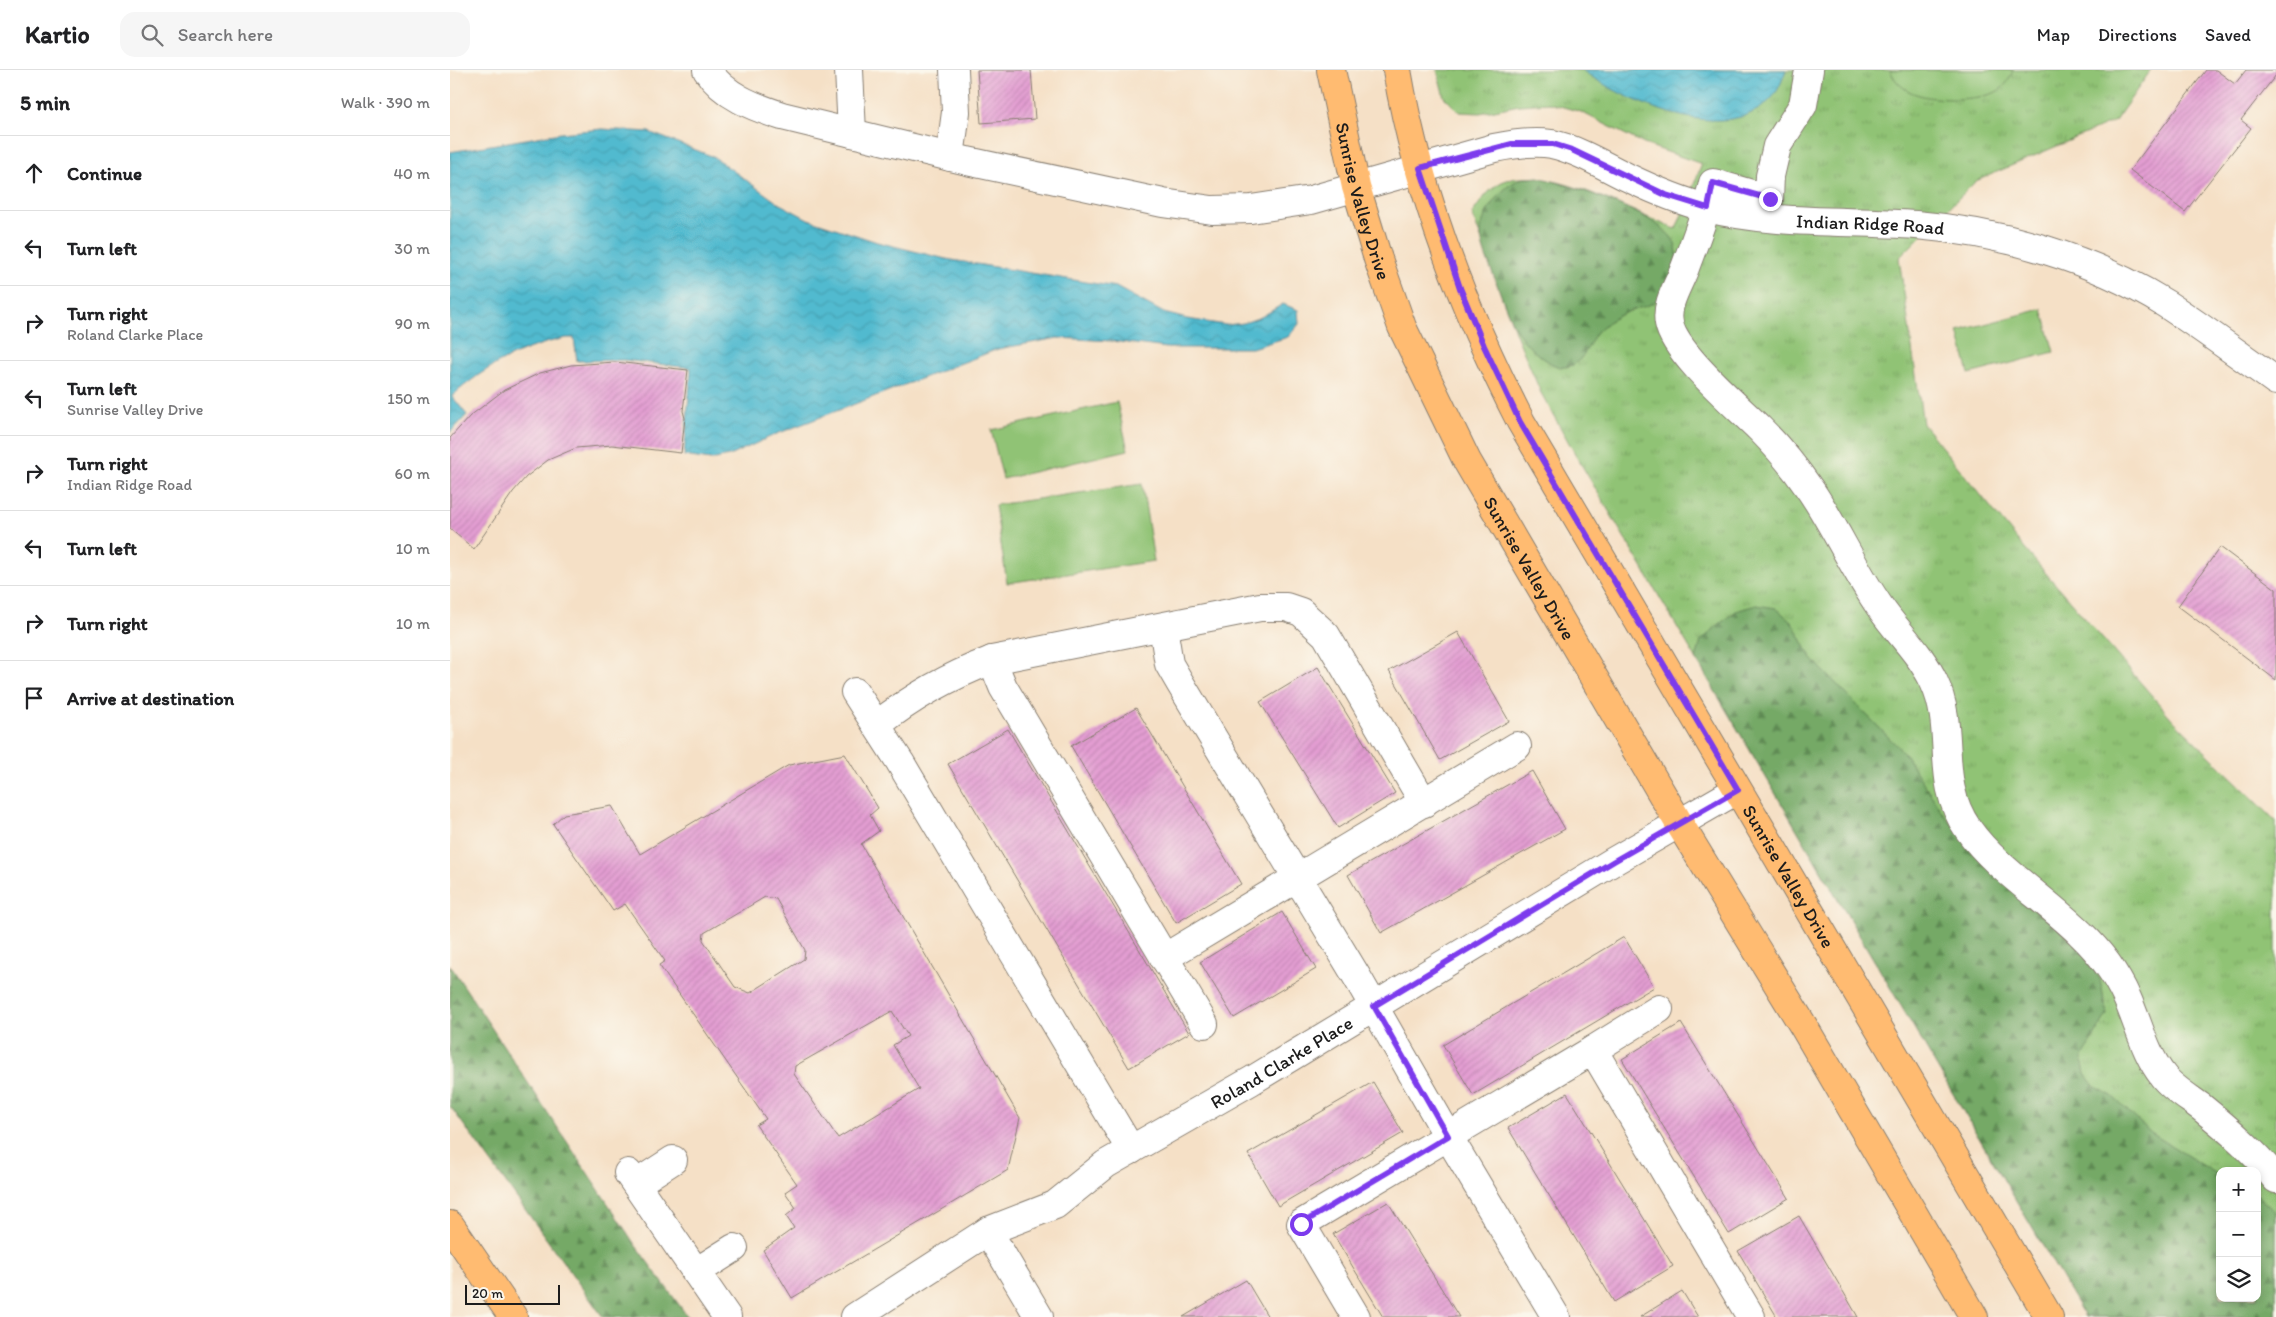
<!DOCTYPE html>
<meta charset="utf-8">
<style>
body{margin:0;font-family:Itim,sans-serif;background:#f6f6f6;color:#202124}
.controls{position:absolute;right:15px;bottom:15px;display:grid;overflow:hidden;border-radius:10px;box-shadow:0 2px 8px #0003}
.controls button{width:45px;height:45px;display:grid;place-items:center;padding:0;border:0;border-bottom:1px solid #e0e0e0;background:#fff;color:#202124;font:25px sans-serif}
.scale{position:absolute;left:15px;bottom:12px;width:95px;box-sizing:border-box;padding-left:5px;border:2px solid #1c1c1c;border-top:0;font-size:14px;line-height:18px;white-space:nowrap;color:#1c1c1c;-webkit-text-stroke:4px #fbf7ec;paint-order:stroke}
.stop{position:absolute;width:15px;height:15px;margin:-11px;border:4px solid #7c3aed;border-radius:50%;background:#fff}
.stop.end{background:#7c3aed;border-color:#fff;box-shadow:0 1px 5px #0008}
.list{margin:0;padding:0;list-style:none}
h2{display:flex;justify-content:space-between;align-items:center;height:65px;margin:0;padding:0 20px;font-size:21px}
h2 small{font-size:16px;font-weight:400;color:#757577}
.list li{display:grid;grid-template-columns:32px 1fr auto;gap:15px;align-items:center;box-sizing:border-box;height:75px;padding:0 20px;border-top:1px solid #e0e0e0}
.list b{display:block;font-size:19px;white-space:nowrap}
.list p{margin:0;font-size:16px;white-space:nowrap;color:#757577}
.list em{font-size:16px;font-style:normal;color:#757577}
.icon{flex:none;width:28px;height:28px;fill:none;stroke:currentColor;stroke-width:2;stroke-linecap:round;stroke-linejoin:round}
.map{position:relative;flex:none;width:1826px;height:1247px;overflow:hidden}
header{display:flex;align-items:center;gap:30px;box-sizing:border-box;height:70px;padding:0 25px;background:#fff;border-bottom:1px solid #e0e0e0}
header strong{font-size:24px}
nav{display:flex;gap:28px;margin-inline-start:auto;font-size:18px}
.search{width:350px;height:45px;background:#f6f6f6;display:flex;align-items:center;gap:12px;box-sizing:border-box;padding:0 18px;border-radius:15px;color:#757577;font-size:19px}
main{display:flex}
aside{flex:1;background:#fff}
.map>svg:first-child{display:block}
</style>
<header>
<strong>Kartio</strong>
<div class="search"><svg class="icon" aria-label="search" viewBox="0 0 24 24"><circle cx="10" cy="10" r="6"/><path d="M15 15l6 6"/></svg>Search here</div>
<nav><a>Map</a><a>Directions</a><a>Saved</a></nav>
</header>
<main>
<aside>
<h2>5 min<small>Walk · 390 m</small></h2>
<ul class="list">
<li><svg class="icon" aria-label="ahead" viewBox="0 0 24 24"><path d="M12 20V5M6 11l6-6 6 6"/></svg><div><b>Continue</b></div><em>40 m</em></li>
<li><svg class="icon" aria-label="left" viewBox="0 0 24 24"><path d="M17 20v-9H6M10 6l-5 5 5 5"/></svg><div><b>Turn left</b></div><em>30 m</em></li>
<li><svg class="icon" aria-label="right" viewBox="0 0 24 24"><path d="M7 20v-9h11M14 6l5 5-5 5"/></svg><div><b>Turn right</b><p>Roland Clarke Place</p></div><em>90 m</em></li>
<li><svg class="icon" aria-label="left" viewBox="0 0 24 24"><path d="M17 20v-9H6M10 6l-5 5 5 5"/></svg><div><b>Turn left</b><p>Sunrise Valley Drive</p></div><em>150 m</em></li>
<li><svg class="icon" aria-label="right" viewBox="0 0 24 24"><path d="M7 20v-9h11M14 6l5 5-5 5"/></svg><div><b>Turn right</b><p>Indian Ridge Road</p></div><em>60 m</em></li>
<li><svg class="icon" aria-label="left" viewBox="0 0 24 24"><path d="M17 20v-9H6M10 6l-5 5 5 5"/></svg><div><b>Turn left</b></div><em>10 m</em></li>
<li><svg class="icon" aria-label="right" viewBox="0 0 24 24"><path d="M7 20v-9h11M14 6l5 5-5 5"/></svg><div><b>Turn right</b></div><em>10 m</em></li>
<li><svg class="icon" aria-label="arrive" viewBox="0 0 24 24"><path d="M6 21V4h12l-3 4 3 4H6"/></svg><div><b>Arrive at destination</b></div></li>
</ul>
</aside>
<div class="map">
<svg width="1826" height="1247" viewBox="0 0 1826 1247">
<defs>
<pattern id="grass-tufts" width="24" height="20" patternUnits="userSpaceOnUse" patternTransform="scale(1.25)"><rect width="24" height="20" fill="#90c374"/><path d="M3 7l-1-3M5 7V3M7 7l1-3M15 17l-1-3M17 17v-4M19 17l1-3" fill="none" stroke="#7ca764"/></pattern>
<pattern id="forest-firs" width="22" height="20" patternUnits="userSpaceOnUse" patternTransform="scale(1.25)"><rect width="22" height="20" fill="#74a966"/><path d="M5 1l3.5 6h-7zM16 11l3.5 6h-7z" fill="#5e8953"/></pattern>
<pattern id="water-waves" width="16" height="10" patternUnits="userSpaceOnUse" patternTransform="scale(1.25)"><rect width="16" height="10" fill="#51bacf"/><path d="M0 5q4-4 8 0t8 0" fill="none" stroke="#469fb1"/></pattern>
<pattern id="building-hatch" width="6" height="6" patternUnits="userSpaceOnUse" patternTransform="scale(1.25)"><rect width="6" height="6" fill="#e39dd2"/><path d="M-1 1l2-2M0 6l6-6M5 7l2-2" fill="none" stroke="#c287b4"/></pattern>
</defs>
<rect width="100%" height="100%" fill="#fbf7ec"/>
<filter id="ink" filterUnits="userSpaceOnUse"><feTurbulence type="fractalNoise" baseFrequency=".02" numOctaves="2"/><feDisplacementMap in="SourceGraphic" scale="10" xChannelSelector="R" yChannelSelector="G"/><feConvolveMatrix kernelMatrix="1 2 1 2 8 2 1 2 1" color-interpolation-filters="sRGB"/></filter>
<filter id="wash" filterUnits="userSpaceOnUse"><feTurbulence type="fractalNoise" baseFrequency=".0096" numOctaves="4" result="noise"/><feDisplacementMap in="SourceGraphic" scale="20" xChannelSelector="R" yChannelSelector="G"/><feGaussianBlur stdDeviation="1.12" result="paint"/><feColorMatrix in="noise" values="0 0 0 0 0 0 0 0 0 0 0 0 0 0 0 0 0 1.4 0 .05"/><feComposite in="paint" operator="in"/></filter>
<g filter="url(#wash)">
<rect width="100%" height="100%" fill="#f5e0c6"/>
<!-- grass -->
<path fill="url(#grass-tufts)" stroke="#567048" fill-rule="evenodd" d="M987,0H1701L1665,51L1526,111L1449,188L1473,354L1574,478L1723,650L1826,751V1247H1635L1128,389L1091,323L1066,264L1022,144C1030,132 1042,114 1057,110C1106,97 1179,142 1226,159L1252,94L1194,74L1131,42L1099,33L1069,35L1030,43L1009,42L994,27ZM1770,1101H1807V1228H1770Z"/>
<!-- forest -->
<path fill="url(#forest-firs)" stroke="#486241" d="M1088,107C1118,115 1214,144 1225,174C1229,185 1226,192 1222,203C1218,213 1215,222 1208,229C1200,237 1190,237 1180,241C1168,245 1157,252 1148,261C1138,272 1133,298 1113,297C1107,297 1100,293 1096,290C1065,271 1057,241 1045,209C1040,196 1032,180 1031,166C1029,145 1051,117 1070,109C1075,107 1082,108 1088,107Z
M1306,535L1326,538L1342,552L1362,589L1454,683L1494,745L1524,778L1629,877L1650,909L1657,944L1632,988L1635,1004L1644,1016L1662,1026L1701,1063L1770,1106V1228H1807V1125L1826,1143V1247H1635L1246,589L1251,571L1267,556L1286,541Z
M0,895L186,1176L238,1247H153L0,1036Z"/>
<!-- green -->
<path fill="#90c374" stroke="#567048" d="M1440,0H1563C1560,11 1552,21 1541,24C1520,31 1472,32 1454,18C1448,14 1443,7 1440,0Z
M1592,239L1604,282L1519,304L1508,261Z
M667,332L678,380L553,409L541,360Z
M692,414L704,491L557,513L545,435Z"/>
<!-- water -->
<path fill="url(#water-waves)" stroke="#366b76" d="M1132,0H1336C1332,11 1328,22 1320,30C1274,77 1174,31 1132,0Z
M152,59L199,62L264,87L328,133L358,149L427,172L496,189L666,217L714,243L737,249L776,255L794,253L811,247L833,234L848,240L849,254L838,267L802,278H717L662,271L608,268L548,279L324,365L279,386L261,390L234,386L241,298L174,290L127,291L124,268H116C72,277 36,296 2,326L17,345L0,363V82L111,63Z"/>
<g id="blocks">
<!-- building -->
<path fill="url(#building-hatch)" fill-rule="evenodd" d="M527,0H581L585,49L531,53Z
M1756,0H1766L1785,14L1796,0H1826V5L1791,50L1801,58L1735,142L1680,100Z
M165,292L238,300L233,341L235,348L231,383L162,375L126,378L98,390L76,407L63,422L24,479L0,459V368L20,346L54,320L90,303L121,295Z
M1770,477L1826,519V610L1728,536Z
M1008,562L1059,651L990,690L939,601Z
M868,597L945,723L888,758L810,632Z
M686,638L791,814L726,853L621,676Z
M558,659L739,963L679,998L498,694Z
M395,684L428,738L420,745L429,761L411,774L570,1048L558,1100L342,1228L313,1180L344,1158L336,1146L346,1138L335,1122L347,1114L306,1055L316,1049L209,895L215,891L175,834L163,841L103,754L114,744L162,736L190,784L339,695ZM315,827L326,829L355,880L354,889L300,923L285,917L253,870L254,863ZM442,941L458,966L443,975L469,1019L388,1068L344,1004L345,996Z
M1082,701L1115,759L931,863L898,805Z
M832,842L866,899L784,948L750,892Z
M1174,867L1204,917L1023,1025L993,975Z
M1231,953L1339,1128L1279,1164L1172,989Z
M923,1012L953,1063L828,1136L798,1084Z
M1117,1023L1223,1196L1164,1232L1058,1058Z
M938,1132L1009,1247H933L883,1164Z
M1349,1146L1408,1247H1327L1288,1181Z
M796,1210L818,1247H733Z
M1232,1221L1248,1247H1190Z"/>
</g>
</g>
<g filter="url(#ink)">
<use href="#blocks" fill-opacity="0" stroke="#887e71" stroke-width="1"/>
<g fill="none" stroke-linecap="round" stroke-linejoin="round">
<defs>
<g id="minor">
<path id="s1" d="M257,0C274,26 304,37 332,46L517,91L713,133L762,140L801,139L861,130L1044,78C1063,74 1083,71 1102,74C1129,80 1154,96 1179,108C1204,120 1230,131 1257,138C1325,155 1397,150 1466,155C1552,162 1642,188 1716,234C1753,258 1789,285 1826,311"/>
<path d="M399,0L402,63"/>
<path d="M1359,0L1353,35L1327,76L1320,106L1319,129L1263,113C1257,141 1246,168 1236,195C1230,213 1215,233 1219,253C1224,283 1287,336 1310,359C1329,378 1346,399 1361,421C1386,458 1404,500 1430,537C1447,562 1471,584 1484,612C1507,661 1484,710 1518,759C1545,798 1597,830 1631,864C1650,882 1666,904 1677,928C1689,955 1695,983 1713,1006C1722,1018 1739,1028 1751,1037C1778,1059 1805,1082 1826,1109"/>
<path d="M500,87L506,42L504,0"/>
<path d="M713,557L719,594L730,613L907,907L998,1066L1106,1247"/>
<path d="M542,590L553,617L754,954"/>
<path d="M405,622L450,692L681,1080"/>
<path d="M427,655C462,627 500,606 542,590L810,537H836L851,542L876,565L974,733"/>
<path d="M714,888L1067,676"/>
<path d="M1143,980L1209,939"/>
<path d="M178,1103L277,1247"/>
<path d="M186,1114L223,1090"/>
<path d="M246,1202L284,1178"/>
<path d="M405,1247L538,1161"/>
<path id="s2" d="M589,1247L538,1161L605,1135L656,1094L801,1011L1164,791L1287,720"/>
<path d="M906,1247L851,1154L1143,980L1301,1247"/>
</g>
<g id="major">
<path id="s3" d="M881,0L906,117L928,189L952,257L1017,391L1229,753L1354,957L1524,1247"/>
<path id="s4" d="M947,0C968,123 1014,241 1071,352L1599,1247"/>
</g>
<path id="highway" d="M0,1155L63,1247"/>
</defs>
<!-- minor casing -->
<use href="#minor" stroke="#887e71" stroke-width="30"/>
<!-- major casing -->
<use href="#major" stroke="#887e71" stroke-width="30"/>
<!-- highway casing -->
<use href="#highway" stroke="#887e71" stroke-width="30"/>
<!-- minor -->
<use href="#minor" stroke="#fff" stroke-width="28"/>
<!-- major -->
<use href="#major" stroke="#ffbb71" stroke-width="28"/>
<!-- highway -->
<use href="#highway" stroke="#ffbb71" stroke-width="28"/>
</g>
</g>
<g fill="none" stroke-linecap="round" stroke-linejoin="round" filter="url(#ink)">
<!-- route -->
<path stroke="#7c3aed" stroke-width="6" d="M851,1154L998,1066L924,936L1164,791L1288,720L1070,352L1034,276L1010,218L970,98L1062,74H1103L1122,80L1216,125L1258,138L1263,113L1320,129"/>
</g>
<g text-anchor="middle" stroke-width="4.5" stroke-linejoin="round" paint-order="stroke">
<!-- street labels -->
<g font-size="19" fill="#1c1c1c" stroke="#fbf7ec">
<text dy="7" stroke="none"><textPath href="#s3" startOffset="135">Sunrise Valley Drive</textPath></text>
<text dy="7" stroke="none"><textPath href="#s1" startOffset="1211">Indian Ridge Road</textPath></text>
<text dy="7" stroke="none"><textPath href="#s3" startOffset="540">Sunrise Valley Drive</textPath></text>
<text dy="7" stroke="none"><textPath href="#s4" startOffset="902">Sunrise Valley Drive</textPath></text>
<text dy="7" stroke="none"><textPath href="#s2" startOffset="440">Roland Clarke Place</textPath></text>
</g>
</g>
</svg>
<div class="controls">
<button>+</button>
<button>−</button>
<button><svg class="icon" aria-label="layers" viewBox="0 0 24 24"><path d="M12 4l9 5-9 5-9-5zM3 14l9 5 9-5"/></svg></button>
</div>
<div class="scale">20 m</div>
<div class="stop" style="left:851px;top:1154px"></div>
<div class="stop end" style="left:1320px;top:129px"></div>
</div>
</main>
